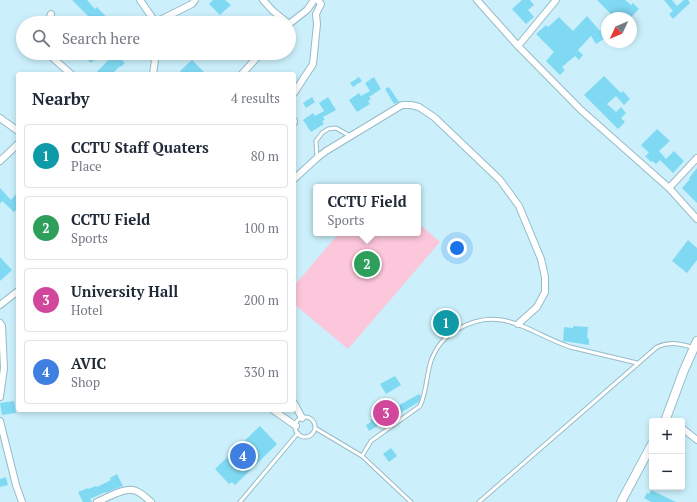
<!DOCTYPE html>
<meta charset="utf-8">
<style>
body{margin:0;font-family:"PT Serif",serif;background:#f2f2f3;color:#1f2937}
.controls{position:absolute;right:12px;bottom:12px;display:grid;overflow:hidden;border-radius:4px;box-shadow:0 2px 6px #0003}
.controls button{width:36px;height:36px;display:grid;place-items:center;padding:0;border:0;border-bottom:1px solid #e0e1e3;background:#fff;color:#1f2937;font:20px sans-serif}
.compass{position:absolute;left:601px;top:12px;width:36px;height:36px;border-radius:50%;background:#fff;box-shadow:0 2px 6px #0003;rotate:226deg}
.you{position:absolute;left:457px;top:248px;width:14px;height:14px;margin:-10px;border:3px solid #fff;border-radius:50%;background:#1a73e8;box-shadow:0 0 0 6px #1a73e833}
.badge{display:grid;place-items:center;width:26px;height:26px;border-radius:50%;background:#d93025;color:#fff;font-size:13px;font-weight:700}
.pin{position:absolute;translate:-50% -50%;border:2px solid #fff;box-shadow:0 1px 4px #0006}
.popup{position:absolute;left:313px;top:184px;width:108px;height:52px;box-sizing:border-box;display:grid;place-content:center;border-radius:4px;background:#fff;filter:drop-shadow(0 1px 3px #0005);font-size:13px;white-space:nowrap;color:#747a83}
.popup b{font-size:15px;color:#1f2937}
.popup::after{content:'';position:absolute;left:50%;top:100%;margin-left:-8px;border:8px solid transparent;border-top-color:#fff}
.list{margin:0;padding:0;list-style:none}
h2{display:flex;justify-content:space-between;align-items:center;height:52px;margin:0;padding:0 16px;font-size:17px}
h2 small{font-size:13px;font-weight:400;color:#747a83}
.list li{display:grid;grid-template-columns:26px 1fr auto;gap:12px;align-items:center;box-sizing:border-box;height:64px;margin:0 8px 8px;padding:0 8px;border:1px solid #e0e1e3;border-radius:4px}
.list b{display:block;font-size:15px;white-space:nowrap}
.list p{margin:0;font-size:13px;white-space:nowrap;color:#747a83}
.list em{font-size:13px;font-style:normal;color:#747a83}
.icon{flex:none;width:22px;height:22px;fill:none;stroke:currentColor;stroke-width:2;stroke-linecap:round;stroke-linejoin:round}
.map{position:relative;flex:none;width:697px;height:502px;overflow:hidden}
.search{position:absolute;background:#fff;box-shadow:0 2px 6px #0003;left:16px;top:16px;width:280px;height:44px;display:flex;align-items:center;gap:10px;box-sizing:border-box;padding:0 14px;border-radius:22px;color:#747a83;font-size:15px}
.panel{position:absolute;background:#fff;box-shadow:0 2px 6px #0003;left:16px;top:72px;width:280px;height:340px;border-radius:4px}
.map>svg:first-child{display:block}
</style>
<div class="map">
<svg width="697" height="502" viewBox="0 0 697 502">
<rect width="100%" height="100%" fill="#cbf0fc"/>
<!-- green -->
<path fill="#fcc6db" d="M418,223L440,242L348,349L294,304V286L339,233H418Z"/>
<!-- building -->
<path fill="#80d9f3" d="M72,0H87L95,9L97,7L112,23H83L89,17Z
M213,0H225L231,5L220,15L209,4Z
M522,0H530L534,5L528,10L534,17L526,24L512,9Z
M597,0H625L631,5L633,3L639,9L630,18H615Z
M664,0H672L677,6L684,0H688L690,3L673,19L669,14L673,11Z
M62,16L69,23H54Z
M587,16L600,31L607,27V37L596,44L591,36L578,50L583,55L579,60L575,56L562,67L565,70L560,75L546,61L554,52L536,34L546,25L548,27L559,17L573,31Z
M81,53H99L96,56L97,57L91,63Z
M115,53L125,63L121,67L120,66L112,74H95Z
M192,60L206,74H183L180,71Z
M604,76L621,93L623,91L630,99L624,105L616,96L607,104L616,112L621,107L626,113L621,118L625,122L618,129L584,95Z
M359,77L362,81L353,87L350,83Z
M374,77L381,89L369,97L371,99L368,101L370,104L357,112L349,100L359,93L361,96L370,91L365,83Z
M389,87L399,102L394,104L385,89Z
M312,97L315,102L306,108L303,103Z
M328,97L336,110L323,117L325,120L322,121L324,124L311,132L303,120L313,113L315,116L324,111L319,103Z
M657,129L670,141L659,151L666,159L674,151L684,161L673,173L660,160L656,164L652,161L651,162L645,156L649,153L641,145Z
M697,168V203L682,188L690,179L689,178Z
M0,188L11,200L18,192V208L14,212L2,201L0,204Z
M688,240L697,248V260L687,273L672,261Z
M0,257L12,270L0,281Z
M450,311L457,317L442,335L435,330L441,322L438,320L441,315L445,318Z
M573,326L588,327L587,338L589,339V345L563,341L564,327L573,328Z
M395,376L401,385L386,394L380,384Z
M419,394L421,396L419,402L369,431L366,425L371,422L370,420L377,416L373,410L391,399L396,407Z
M14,401L16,413L2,415L0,403Z
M260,426L277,444L235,485L232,482L229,484L215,469Z
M391,448L397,456L389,462L383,454Z
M117,474L123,486L105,493V492L90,499L92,502H83L78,492L88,488V489L96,486L97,487L111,480L110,478Z
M6,477L8,485L0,487V479Z
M651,490L676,502H651L644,498L647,493L649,494Z"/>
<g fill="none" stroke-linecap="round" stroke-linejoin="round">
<defs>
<path id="service" d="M317,158L316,141L322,133L328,129L336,128L350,136
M295 427a10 10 0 1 1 20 0a10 10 0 1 1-20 0Z
M315,428L362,456L411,502
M362,456L371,441L420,406C427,391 426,376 431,361C436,347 445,336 458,329C502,304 529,333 570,347L637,363
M240,502L298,433
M479,502L657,347C670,341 679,344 692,347"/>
<path id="minor" d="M140,0L156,23
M263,0L273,11L288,23
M477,0L518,46L581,110L669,188L697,219
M156,22L192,4L195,0
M48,23L51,14
M289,24L307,10L314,0
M518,46L556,0
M47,53L71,74
M153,74L156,53
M242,74L261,53
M294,93L313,64L317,24L316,14L321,4L318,0
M0,118L18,131
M294,121V122
M0,161L18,144
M294,179L317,158L326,151L402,105H411L419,107L434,117L500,180L519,206L541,259L545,277V292L537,307L518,324
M669,188L697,158
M0,305L18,291
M0,323L2,326L4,368L0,397
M294,403L302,418
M273,410L296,426
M0,421L16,485L22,502
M682,428L697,440
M97,502C106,498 124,488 133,490C140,491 146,498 151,502"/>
<path id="tertiary" d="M665,421L684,370L697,341
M621,502L652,444"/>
</defs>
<!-- service casing -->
<use href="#service" stroke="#97bbc6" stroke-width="5"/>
<!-- minor casing -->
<use href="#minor" stroke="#97bbc6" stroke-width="8"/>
<!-- tertiary casing -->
<use href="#tertiary" stroke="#97bbc6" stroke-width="10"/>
<!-- service -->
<use href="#service" stroke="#fff" stroke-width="3"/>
<!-- minor -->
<use href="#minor" stroke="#fff" stroke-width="6"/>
<!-- tertiary -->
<use href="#tertiary" stroke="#fff" stroke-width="8"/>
</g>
</svg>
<div class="controls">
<button>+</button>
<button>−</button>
</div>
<svg class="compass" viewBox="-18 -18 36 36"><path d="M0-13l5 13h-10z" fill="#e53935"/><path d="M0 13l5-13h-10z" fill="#747a83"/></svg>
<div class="you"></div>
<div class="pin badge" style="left:446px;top:323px;background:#0f9aa8">1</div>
<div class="pin badge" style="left:367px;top:264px;background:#2e9e5b">2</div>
<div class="popup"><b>CCTU Field</b>Sports</div>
<div class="pin badge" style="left:386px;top:413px;background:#d1479c">3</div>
<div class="pin badge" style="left:243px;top:456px;background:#3f7fe0">4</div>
<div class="search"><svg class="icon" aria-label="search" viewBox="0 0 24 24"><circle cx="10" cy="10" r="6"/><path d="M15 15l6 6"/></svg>Search here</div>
<section class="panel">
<h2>Nearby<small>4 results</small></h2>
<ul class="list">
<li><span class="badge" style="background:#0f9aa8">1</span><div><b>CCTU Staff Quaters</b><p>Place</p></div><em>80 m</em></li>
<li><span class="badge" style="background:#2e9e5b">2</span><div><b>CCTU Field</b><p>Sports</p></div><em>100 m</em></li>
<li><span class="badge" style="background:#d1479c">3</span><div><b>University Hall</b><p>Hotel</p></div><em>200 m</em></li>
<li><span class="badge" style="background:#3f7fe0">4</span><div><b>AVIC</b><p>Shop</p></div><em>330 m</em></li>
</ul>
</section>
</div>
